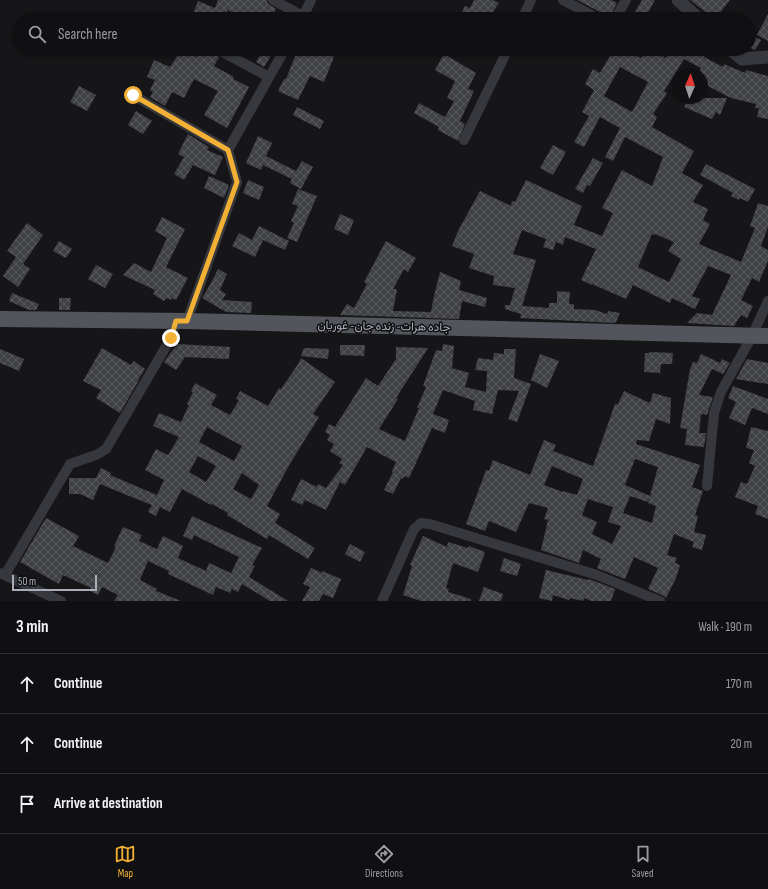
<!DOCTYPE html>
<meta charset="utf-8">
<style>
body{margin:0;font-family:"Sofia Sans Condensed",Vazirmatn,sans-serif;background:#19191b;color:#f1f3f6}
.compass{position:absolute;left:672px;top:68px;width:36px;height:36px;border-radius:50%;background:#101012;box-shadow:0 1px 3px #0004;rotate:3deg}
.scale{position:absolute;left:12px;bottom:10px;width:85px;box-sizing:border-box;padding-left:4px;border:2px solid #a8adb8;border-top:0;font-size:11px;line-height:14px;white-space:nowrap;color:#a8adb8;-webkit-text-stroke:3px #111113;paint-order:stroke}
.stop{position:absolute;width:12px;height:12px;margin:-9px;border:3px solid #f2b134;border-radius:50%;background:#fff}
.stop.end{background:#f2b134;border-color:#fff;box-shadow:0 1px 4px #0008}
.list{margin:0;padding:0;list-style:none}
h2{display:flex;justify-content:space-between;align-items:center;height:52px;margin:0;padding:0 16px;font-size:17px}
h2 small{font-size:13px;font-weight:400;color:#9c9d9f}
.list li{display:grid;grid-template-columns:26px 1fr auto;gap:12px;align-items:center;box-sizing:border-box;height:60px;padding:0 16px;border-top:1px solid #303032}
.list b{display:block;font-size:15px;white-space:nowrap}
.list em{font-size:13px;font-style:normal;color:#9c9d9f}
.icon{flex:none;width:22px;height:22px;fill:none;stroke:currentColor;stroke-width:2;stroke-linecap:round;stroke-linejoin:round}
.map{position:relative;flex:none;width:768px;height:601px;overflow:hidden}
.search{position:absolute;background:#101012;box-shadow:0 1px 3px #0004;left:12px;right:12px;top:12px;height:44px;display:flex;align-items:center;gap:10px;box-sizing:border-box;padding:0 14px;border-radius:22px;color:#9c9d9f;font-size:15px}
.sheet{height:232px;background:#101012}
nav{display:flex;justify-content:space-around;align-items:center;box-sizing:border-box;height:56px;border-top:1px solid #303032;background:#101012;font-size:11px;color:#9c9d9f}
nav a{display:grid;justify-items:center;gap:2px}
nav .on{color:#f2b134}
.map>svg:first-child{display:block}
</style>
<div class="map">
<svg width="768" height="601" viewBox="0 0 768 601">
<defs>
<pattern id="building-cross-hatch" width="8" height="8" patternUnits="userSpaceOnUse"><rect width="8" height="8" fill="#404145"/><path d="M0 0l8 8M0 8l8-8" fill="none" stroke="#595a5e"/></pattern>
</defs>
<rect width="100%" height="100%" fill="#161618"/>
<!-- building -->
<path fill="url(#building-cross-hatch)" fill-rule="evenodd" d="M218,0H267L268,4L276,9L270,19H245L228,10L223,19H191L198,1L215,8Z
M474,0H493L499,3L488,19H458L465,6L470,8Z
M577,0H611L617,3L609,19L602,13Z
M642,0H655L644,19H631Z
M690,0H730L715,19Z
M768,14V41L757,35Z
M749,34L761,40L755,50L749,47Z
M182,49L196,57L200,49H206L211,52L219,57L214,66L234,77L233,79L249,87L227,128L204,115L218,91L194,79L184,98L172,92L165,106L150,97L153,92L150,90L155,80L147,77L154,60L170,67Z
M264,49H267L273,52L264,67L256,62Z
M298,49H337L324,82L310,76L298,100L278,91L284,79H286Z
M614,49H626L641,58L646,49H649L666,58L671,49H708L704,57L723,67L724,64L745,73L746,70L768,76V119L757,117L759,108H755L756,104L731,98L702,83V74H698L701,68L684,59L664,91L667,93L653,114L657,117L652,127L694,151L682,173L703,185L693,202L708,209L703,220L710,224L699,244L741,262L755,228L750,226L758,203L768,206V227L761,246L768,250V261L759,282L752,278L741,300L753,306L747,318L741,315L734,326L687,323L697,313L712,315L731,275L708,266L692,296L700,299L695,309L672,298L670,303L633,285L626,299L592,284V285L581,280L596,249L565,237L563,245L556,242L553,250L543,247L546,239L522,230L513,254L536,260L522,306L549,308V303H557V291L570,292L569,304H574V309L595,310L607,314L608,311L620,313L616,322L614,323L520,318L521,314L505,309V305H510L515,288L493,285L494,276L469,268L474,254L452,246L458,231L480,191L511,206L512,201L515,202L526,180L582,206L574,225L602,236L613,213L602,208L622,170L652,186L663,157L625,137L613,161L605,157L620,128L600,117L584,147L574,142L589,116L582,112L594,90L585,84L593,69L600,73ZM620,67L648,82L632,112L604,96ZM652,234L655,235V234L674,242L668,251L681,259L669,282L638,267Z
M444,54L476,73L468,89L474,91L460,121L465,124L458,141L438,130L439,127L414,113L419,103L445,117L454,101L447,98L455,81L435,70Z
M79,86L96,95L87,111L70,102Z
M688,98H727L720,115L716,112L712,119L684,107Z
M297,107L324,121L320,129L293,115Z
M136,111L152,121L143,134L128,125Z
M188,134L209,147L207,150L223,157L215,175L193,165L184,180L174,174L184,157L178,154Z
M258,136L272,143L266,156L296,171L302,161L313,167L301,189L290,183L292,179L263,165L261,170L246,163Z
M553,145L566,152L553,175L540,168Z
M593,158L603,163L590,186L587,185L583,193L575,189Z
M706,164L755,189L748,202L740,198L739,200L731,196L733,193L700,175Z
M209,176L229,185L224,198L204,188Z
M248,180L264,187L259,200L243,193Z
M298,189L317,196L297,242L287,238L294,223L291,221L298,206L292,204Z
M340,214L354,220L348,235L334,229Z
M162,217L185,229L166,267L188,278L176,300L172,298L171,300L166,298L164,301L153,294L155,290L123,275L134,263L151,272L167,238L155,231Z
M27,223L43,235L23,264L30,269L18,287L3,276L16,257L7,251Z
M259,226L289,241L285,250L263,240L255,257L232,246L239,233L252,240Z
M59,241L72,249L66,258L53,251Z
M386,241L416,258L408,272L404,269L393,289H397L393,311L431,312L434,296L440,272L461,281L459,290L487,298L485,307L462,301L459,319L340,315L347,304L354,308L367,284L364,282Z
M96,265L113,274L105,288L88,279Z
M218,269L227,274L220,290L226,294L222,300L252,302L251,313L226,312L202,298L211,283Z
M12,293L39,304L36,310H29L9,301Z
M59,298H71L70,310H59Z
M177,344L230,347L229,359L185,357L176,370L164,362Z
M443,344L454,346L452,368L469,373L465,387L486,392L487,371L475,370L478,358L493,360L494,353L504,354V349H516L514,378L531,384L517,422L508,419L519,391L498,390L492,414L473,410L475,401L443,390L433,414L449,420L445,433L432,428L409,478L404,476L403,479L401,478L393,494L384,490L393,472L392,471L396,462L367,447L345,485L340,482L326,510L305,500L302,505L291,500L301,479L317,487L318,484L326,488L343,465L339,463L342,459L330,451L334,444L327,440L330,435L325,432L329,424L335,427L366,378L378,386L396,359V347L428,348L396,398L398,399L379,429L405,441L419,408H417L426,387L423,386L436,350L442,351Z
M340,345H365L364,356L340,355Z
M102,348L131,365L134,361L145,369L138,380H139L120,413L96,398L101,390L83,381Z
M304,348L329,349L328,359L301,356Z
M0,349L24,359L19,371L0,363Z
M649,352L673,353L672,364H661L660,373L644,372L645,353H649Z
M540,354L559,361L547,388L531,380Z
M701,354L720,363L722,359L730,363L723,374L712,369L699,395L713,397L707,415L701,414L699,433H706L704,447L685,445L687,429L680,428L690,369L693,362L697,363Z
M301,358L335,382L313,414L319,417L291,462L267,506L280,514L275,523L315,548L308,559L269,535L267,539L227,515L228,513L212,504L211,505L182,489L170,512L160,507L156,516L148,512L152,505L129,496L100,484L93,500L80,494H69V478H96L101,468L111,473L110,475L157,495L164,480L145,470L156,449L168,455L179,437L153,426L159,413L181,422L189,405L187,404L193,392L191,391L195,383L217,395L211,405L230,415L239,400L236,399L240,391L268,406L279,388L281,389L298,364ZM207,427L242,446L234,461L199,442ZM198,456L216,466L206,482L189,472ZM242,473L259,485L251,499L233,489Z
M747,359L768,363V384L736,379Z
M733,386L768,399V414L752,408L745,425L729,418L736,402L728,398Z
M624,391L650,403L653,393L671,398L670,424L656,419L649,441L637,440L636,444L700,465L692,487L703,491L695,515L698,516L694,532L706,535L702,550L692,547L694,542L674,534L667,555L677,558L675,563L680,565L676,578L666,598L662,595L648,589L658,568L634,557L625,579L597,568L601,559L583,550L579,563L541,550L548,520L544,519L548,508L529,503L516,532L489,521L485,531L466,524L486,470L489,471L493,460L530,475L544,440L556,445L553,451L593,466L615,404H618ZM635,459L658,467L650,496L625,485ZM552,466L583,479L577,495L563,491V492L544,485ZM630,496L648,502L650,498L648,503L656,506L652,523L623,513ZM588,499L613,507L608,522L621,526L612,544L592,534L597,522L582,515Z
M751,427L768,431V519L755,514L758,506L735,497L741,482L747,484L755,466L749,463L754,450L746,448Z
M192,516L262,548L252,565L255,566L249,577L288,601H270L242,584L238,592L232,589L230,593L216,587L213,595L168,574L169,571L148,561L140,580L157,589L156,591L181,601H114L118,595L102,587L98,595L90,591L91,588L63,575L59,584L20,562L46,518L79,536L73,546L108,563L116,547L114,546L123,527L142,535L139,541L157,549L163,536L183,546L178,558L206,571L209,563L231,573L239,557L194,535L192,540L183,536Z
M423,536L447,547L448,542L468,548L469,546L485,552L478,572L453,563L446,588L449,589L448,592L471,599V601H421L403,595L412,566L410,565Z
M350,544L365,552L360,562L345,554Z
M504,558L521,564L517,576L500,571Z
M311,568L322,573V571L341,579L333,598L323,594L319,601H302L310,587L303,584Z
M546,570L588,580L589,579L615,589L611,601H592L584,598L583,601L570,598L569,600L553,595L552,601L539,598Z
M484,587L503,594L501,601H479Z"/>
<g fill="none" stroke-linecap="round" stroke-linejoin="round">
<!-- minor -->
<path stroke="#37383d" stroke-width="10" d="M273,0L303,16
M563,0L599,19
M302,19L311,0
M522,19L531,0
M615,19L626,0
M217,49L269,77
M133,95L228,150
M464,140L508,49
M187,321L237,182L228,150L285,49
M707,486L714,413L721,392L752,336L768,301
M0,573L61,601
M5,575L70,464L96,455L106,449L171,338L176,321
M382,601L414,529L421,523L430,524L597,575L660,601"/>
<!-- tertiary -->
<path stroke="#37383d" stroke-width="13" d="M678,0L699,19
M730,49L742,59L768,57"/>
<!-- primary -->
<path stroke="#53555c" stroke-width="16" d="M0,319L187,321L768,336"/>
</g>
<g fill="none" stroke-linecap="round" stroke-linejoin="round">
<!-- route -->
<path stroke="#f2b134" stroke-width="5" d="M133,95L228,150L237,182L187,321H176L171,338"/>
</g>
<g text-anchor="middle" stroke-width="3" stroke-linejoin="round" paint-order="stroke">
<!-- street labels -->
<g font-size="12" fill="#a8adb8" stroke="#111113">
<text transform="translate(384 326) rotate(1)" y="4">جاده هرات- زنده جان- غوریان</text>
</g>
</g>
</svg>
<svg class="compass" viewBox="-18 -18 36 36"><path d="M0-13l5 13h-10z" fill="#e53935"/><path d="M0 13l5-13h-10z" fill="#9c9d9f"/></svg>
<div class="scale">50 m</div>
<div class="stop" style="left:133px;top:95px"></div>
<div class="stop end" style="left:171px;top:338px"></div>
<div class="search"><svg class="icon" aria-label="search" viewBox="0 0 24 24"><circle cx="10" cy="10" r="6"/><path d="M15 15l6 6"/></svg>Search here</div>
</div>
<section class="sheet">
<h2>3 min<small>Walk · 190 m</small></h2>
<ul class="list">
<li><svg class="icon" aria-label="ahead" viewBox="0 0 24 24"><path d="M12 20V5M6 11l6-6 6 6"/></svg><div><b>Continue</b></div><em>170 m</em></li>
<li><svg class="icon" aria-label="ahead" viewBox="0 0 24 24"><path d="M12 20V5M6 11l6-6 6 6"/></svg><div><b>Continue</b></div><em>20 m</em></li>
<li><svg class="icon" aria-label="arrive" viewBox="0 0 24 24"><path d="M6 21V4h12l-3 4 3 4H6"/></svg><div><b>Arrive at destination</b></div></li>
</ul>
</section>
<nav>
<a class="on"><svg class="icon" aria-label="map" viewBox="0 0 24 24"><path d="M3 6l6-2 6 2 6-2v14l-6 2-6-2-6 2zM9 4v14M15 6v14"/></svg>Map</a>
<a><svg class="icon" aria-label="directions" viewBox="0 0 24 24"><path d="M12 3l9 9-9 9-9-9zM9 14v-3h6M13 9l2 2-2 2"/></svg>Directions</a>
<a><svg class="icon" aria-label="saved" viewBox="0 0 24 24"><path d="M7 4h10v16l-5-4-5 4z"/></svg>Saved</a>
</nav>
